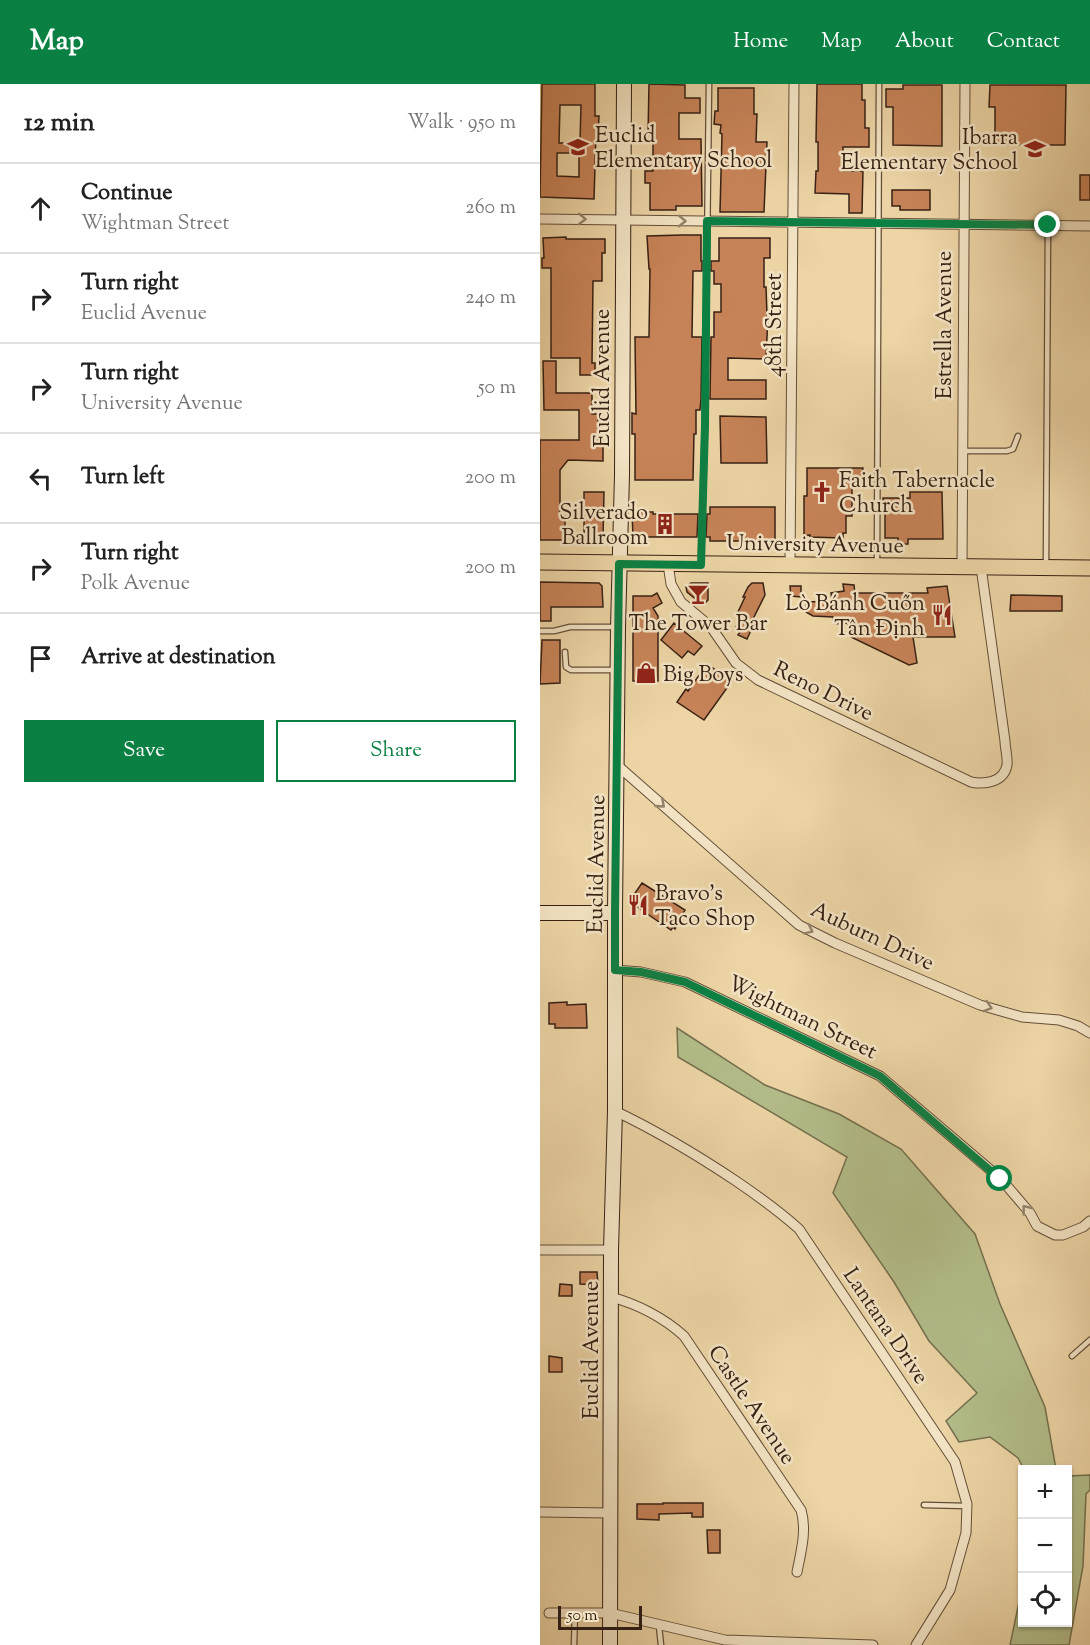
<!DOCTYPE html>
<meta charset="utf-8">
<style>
body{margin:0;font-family:"Sorts Mill Goudy",serif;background:#f6f6f6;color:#222}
.controls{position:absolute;right:18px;bottom:18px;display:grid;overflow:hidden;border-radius:0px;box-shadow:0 2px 4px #0004}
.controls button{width:54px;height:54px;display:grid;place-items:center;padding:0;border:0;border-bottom:2px solid #e0e0e0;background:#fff;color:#222;font:30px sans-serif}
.scale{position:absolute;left:18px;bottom:15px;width:84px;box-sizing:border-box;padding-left:6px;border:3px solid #372114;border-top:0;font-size:16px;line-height:21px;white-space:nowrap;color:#372114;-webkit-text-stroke:4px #f3e4c5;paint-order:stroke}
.stop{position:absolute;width:18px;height:18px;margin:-14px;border:4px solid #0b8043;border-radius:50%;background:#fff}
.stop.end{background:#0b8043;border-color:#fff;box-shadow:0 2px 6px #0008}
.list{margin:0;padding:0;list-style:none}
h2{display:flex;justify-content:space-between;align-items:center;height:78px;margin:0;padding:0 24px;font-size:26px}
h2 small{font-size:20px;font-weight:400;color:#767676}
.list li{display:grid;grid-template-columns:39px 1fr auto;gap:18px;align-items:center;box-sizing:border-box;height:90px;padding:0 24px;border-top:2px solid #e0e0e0}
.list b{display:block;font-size:22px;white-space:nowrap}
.list p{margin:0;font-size:20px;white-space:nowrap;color:#767676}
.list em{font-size:20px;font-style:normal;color:#767676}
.actions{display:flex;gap:12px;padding:18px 24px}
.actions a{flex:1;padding:14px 0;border:2px solid #0b8043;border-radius:0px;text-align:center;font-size:21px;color:#0b8043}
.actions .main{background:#0b8043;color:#fff}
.icon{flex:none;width:33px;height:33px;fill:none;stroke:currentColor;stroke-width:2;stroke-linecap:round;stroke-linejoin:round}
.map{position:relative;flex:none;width:550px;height:1561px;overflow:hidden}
header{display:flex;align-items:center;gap:36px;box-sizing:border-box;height:84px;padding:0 30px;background:#0b8043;color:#fff}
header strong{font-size:28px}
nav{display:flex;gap:33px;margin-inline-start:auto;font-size:21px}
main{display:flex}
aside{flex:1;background:#fff}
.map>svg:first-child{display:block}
</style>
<header>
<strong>Map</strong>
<nav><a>Home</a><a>Map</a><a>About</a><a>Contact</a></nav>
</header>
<main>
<aside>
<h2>12 min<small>Walk · 950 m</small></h2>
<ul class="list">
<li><svg class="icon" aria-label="ahead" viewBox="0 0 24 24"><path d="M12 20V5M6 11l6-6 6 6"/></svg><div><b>Continue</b><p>Wightman Street</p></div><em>260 m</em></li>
<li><svg class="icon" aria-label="right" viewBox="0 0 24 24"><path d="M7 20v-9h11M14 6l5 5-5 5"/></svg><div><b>Turn right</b><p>Euclid Avenue</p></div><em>240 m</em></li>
<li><svg class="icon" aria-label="right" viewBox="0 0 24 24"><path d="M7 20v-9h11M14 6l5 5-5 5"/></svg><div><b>Turn right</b><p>University Avenue</p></div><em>50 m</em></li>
<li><svg class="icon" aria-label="left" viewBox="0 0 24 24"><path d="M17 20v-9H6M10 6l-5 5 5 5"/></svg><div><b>Turn left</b></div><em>200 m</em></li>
<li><svg class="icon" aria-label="right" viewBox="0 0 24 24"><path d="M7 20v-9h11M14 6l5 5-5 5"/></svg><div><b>Turn right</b><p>Polk Avenue</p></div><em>200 m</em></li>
<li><svg class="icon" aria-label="arrive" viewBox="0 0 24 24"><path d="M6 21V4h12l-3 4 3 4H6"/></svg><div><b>Arrive at destination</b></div></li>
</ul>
<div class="actions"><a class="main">Save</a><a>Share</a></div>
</aside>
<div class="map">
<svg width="550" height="1561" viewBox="0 0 550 1561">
<rect width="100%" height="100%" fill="#edd5a6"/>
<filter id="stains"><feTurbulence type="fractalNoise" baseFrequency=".00333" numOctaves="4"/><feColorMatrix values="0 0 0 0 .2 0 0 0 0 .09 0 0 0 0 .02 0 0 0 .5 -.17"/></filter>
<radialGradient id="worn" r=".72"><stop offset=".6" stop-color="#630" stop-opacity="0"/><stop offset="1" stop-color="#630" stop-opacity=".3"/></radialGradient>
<!-- green -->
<path fill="#b3be8a" stroke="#75704f" stroke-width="1.5" d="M137,944L225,1001L299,1030L361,1065L435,1150L460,1220L505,1323L516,1385H484L478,1374L450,1353L419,1358L406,1337L437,1309L389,1257L354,1198L293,1109L307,1073L138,973Z
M550,1391V1406L546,1410L543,1482L529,1561H470L482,1504V1538H528V1392Z"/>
<!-- building -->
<path fill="#c78358" stroke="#372114" stroke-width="1.5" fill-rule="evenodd" d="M2,0H55V32H59L58,51H56L54,115L0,113ZM20,21H41L40,59H19ZM17,69H39V93L17,92Z
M109,0L145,1V14H160V29H139V55H161L162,122H136V126H110V99H105V87H113V50H108Z
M277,0H322V16H325V44H329V63H303V87H323L322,129H309V110L275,109L276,87H278V58H276Z
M363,1H402V62L353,61V23H346V5H363Z
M450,1H526L525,61H455V23H449Z
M178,4H214V30H217L216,58H227L224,128H180L182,50L180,49L181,41L174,40L175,27H178Z
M540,91H550V116H540Z
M352,106H390V126H360V122H352Z
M142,151H161V177H162V187H153L152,253H162L161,315L160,326H156V350H154L153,396H95V350H92V329L96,330L95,253H109L110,185H109L107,152Z
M26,153V155H65V169H62V197H53L52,279H55V291H40V274H11V184H2V174H4L3,154Z
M179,154H230V174H224V203H226L227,231H228L226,275L188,274V296H226V315H170L171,253H174V228H181V200H174V187H171V177H179Z
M3,277H16V309H52V330H58V357H63V377L28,376L20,386V432H25V456H0V356H39V326H4Z
M180,332L226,333L227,379H181Z
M267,384H323V404H312V432H306V449H303V454L270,453V451L264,452V412H267Z
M44,408H64L63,455H44Z
M370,408H402L403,455H368V460H358V454H345V427H344L343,414H370Z
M170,423H235V457H170V453H166L167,430H170Z
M92,428H113V430H158L157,453H93Z
M0,498L59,499L62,502L63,523H11V537H0Z
M151,499H168V516L163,521L147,508L146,503Z
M212,499H223L225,511L212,537L215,538L207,555L198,551L200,548L195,545L202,530L198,528L205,513H203L208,503Z
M303,500L314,501L315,509H388L387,504L407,502L415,553H373L377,579L369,581L311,553L308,539L294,540L293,533L273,532L266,528V518L292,517L291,509L304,507Z
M250,502H261V513L251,512Z
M117,509L122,519L113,524L118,532V597H93V512H112Z
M471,511L522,512V527H470Z
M134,539L162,562L154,571L148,567L142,574L121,556Z
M2,556H20V599L0,600Z
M167,580L192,597L164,636L137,618L146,605L148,607Z
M102,799L145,826L135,845L133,843L131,846L91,819L93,817L91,815Z
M27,918V921L46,920L47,944H15V940H9V919Z
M40,1188H57L58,1201L40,1200Z
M20,1200L32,1201V1212H19Z
M9,1272L22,1274V1288H9Z
M123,1419H163V1433H152V1429L119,1430V1436L97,1435V1420H123Z
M167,1446H180V1469H168Z"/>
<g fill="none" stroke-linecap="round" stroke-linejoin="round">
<defs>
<path id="lane" d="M422,367H467L473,365L478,352
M161,477L165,341L169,0
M337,479L339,0
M506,481L508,142
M0,547H14L30,543H75
M25,568L26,583L31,586H75
M532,1272L550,1256
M384,1421L427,1422
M119,1542L121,1561
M34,1561L35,1529"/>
<path id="street" d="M0,135L550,142
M128,480L131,500L141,518L171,543L196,579L218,596L431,698C445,701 464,698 467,681C468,674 465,664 465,657L441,483
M250,481L254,0
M422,483L425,0
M77,681L259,841L295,859L440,921L482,933L519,936L538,942L550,949
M75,886L101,888L145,898L340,992L461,1095L490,1129L497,1142L515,1151H523L543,1143L550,1137
M75,1027C117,1047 157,1071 196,1097C218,1112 239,1127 259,1145L415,1378L427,1420L426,1449L410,1506L376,1561
M0,1166H71
M71,1213C97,1220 124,1234 144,1252L261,1426C267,1446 261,1468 257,1488
M0,1428L70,1429
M9,1529H70L185,1556L333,1561"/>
<path id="secondary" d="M0,829H75
M70,1561L71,1166L75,1027V829L78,543L82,391L84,0"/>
<path id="primary" d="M0,478L550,484"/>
</defs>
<!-- lane casing -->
<use href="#lane" stroke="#644e38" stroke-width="7"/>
<!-- street casing -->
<use href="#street" stroke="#644e38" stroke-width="11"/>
<!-- secondary casing -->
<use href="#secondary" stroke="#372114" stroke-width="16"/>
<!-- primary casing -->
<use href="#primary" stroke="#372114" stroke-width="17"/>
<!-- lane -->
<use href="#lane" stroke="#f3e4c5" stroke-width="4.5"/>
<!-- street -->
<use href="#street" stroke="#f3e4c5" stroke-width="9"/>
<!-- secondary -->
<use href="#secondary" stroke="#f3e4c5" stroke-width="14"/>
<!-- primary -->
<use href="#primary" stroke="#edd5a6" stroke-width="15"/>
</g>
<!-- one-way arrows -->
<defs><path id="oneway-chevron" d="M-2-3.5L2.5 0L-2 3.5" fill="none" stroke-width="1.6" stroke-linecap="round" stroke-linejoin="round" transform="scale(1.5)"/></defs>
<g stroke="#95826c">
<use href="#oneway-chevron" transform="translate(42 135) rotate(1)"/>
<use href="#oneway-chevron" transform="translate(142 137) rotate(1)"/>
<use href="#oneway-chevron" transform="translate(121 720) rotate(41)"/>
<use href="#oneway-chevron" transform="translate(269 846) rotate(26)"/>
<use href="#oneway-chevron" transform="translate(448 923) rotate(17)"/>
<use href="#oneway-chevron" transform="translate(486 1125) rotate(-128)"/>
</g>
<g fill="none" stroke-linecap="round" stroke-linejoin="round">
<!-- route -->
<path stroke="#0b8043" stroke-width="8" d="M460,1095L340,992L145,898L101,888L75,886V829L79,480L161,481L165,341L167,137L508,141"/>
</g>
<!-- icons -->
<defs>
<symbol id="school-bare" viewBox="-9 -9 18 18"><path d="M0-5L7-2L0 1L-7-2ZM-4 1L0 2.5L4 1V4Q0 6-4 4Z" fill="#8f2418" stroke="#f3e4c5" stroke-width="2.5" paint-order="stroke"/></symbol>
<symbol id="church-bare" viewBox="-9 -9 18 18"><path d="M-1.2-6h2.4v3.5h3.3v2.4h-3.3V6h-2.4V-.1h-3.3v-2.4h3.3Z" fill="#8f2418" stroke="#f3e4c5" stroke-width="2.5" paint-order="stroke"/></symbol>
<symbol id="building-bare" viewBox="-9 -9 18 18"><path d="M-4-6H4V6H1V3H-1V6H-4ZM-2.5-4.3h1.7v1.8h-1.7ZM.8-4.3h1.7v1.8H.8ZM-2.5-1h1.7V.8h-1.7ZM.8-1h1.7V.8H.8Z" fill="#8f2418" stroke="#f3e4c5" stroke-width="2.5" paint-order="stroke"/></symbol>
<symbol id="bar-bare" viewBox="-9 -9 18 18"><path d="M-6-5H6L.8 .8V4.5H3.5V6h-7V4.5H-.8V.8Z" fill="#8f2418" stroke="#f3e4c5" stroke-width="2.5" paint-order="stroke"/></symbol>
<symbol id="restaurant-bare" viewBox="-9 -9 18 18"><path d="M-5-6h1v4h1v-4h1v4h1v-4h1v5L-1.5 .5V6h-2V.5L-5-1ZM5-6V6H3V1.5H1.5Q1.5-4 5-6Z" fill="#8f2418" stroke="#f3e4c5" stroke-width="2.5" paint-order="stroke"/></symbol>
<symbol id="shop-bare" viewBox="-9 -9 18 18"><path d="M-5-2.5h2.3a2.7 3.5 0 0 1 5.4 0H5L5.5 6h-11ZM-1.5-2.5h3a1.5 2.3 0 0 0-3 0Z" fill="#8f2418" stroke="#f3e4c5" stroke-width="2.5" paint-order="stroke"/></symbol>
</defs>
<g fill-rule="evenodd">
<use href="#school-bare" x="23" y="48" width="30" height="30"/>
<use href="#school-bare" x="480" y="50" width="30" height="30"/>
<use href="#church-bare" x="267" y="393" width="30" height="30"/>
<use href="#building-bare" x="110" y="425" width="30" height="30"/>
<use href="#bar-bare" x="143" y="495" width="30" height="30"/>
<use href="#restaurant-bare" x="387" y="516" width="30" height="30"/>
<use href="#shop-bare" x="91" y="574" width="30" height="30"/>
<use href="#restaurant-bare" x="83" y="806" width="30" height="30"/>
</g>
<g text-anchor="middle" stroke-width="5" stroke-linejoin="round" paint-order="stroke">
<!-- poi labels -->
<g font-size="22" fill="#372114" stroke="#f3e4c5" text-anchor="start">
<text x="55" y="58">Euclid<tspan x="55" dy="25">Elementary School</tspan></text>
<text x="478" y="60" text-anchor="end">Ibarra<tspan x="478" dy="25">Elementary School</tspan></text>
<text x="299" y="403">Faith Tabernacle<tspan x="299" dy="25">Church</tspan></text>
<text x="108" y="435" text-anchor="end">Silverado<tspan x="108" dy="25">Ballroom</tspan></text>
<text x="385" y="526" text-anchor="end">Lò Bánh Cuốn<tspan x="385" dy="25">Tân Định</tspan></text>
<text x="158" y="546" text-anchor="middle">The Tower Bar</text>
<text x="123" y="597">Big Boys</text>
<text x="115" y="816">Bravo's<tspan x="115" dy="25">Taco Shop</tspan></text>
</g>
<!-- street labels -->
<g font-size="22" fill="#372114" stroke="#f3e4c5">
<text transform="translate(233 241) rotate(-90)" y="8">48th Street</text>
<text transform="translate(403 241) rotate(-90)" y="8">Estrella Avenue</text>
<text transform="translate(61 294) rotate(-90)" y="8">Euclid Avenue</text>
<text transform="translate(275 459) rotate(1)" y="8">University Avenue</text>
<text transform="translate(284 606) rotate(26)" y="8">Reno Drive</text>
<text transform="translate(55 780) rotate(-89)" y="8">Euclid Avenue</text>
<text transform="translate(333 851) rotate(25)" y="8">Auburn Drive</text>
<text transform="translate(263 932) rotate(26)" y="8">Wightman Street</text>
<text transform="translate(347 1241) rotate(56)" y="8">Lantana Drive</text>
<text transform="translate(50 1266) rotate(-90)" y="8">Euclid Avenue</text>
<text transform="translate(213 1320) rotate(56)" y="8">Castle Avenue</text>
</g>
</g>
<rect width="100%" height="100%" filter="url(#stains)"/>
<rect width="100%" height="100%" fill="url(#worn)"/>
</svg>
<div class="controls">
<button>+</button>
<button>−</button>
<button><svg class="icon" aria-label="locate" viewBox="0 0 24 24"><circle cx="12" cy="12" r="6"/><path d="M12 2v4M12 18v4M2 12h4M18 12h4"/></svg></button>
</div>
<div class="scale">50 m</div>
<div class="stop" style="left:460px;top:1095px"></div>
<div class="stop end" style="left:508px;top:141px"></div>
</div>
</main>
